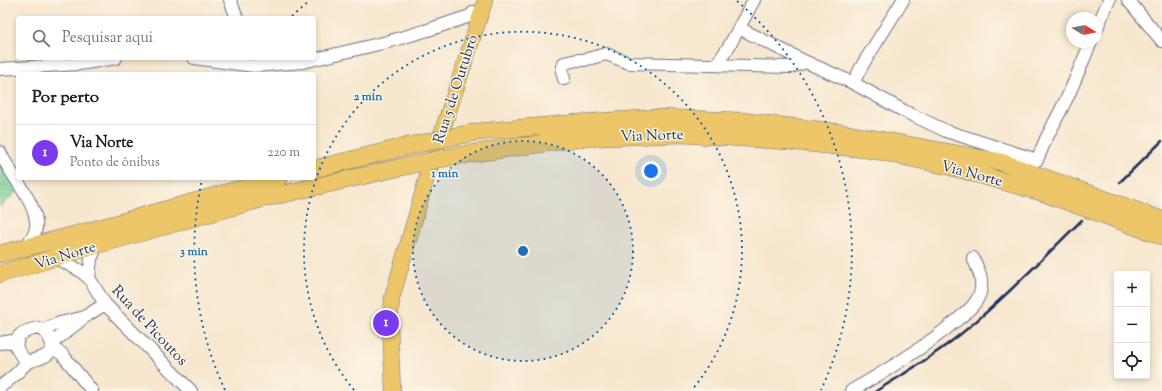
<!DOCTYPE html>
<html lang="pt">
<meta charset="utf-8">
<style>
body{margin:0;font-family:"Sorts Mill Goudy",serif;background:#f2f2f2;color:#202124}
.controls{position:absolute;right:12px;bottom:12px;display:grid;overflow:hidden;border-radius:4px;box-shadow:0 2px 6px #0003}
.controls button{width:36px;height:36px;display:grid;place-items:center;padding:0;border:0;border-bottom:1px solid #e0e0e0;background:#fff;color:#202124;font:20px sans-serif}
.compass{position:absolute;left:1066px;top:12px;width:36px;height:36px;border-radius:50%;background:#fff;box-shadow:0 2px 6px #0003;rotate:100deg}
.you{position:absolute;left:651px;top:171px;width:14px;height:14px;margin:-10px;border:3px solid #fff;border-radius:50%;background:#1a73e8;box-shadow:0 0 0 6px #1a73e833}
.badge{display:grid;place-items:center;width:26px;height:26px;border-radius:50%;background:#7c3aed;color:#fff;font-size:13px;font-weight:700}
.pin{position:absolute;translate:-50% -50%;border:2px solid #fff;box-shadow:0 1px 4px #0006}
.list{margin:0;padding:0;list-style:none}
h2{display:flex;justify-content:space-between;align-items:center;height:52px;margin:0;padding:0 16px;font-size:17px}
h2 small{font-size:13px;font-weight:400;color:#757577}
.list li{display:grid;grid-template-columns:26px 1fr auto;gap:12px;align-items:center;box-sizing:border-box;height:56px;padding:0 16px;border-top:1px solid #e0e0e0}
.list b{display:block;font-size:15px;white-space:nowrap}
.list p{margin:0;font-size:13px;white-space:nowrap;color:#757577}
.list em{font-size:13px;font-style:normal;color:#757577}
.icon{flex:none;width:22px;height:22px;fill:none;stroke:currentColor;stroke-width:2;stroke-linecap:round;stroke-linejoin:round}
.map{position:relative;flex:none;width:1162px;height:391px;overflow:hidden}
.search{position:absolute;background:#fff;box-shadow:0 2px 6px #0003;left:16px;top:16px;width:300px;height:44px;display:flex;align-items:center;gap:10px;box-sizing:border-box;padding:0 14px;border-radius:4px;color:#757577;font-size:15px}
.panel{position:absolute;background:#fff;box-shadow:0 2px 6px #0003;left:16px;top:72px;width:300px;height:108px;border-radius:4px}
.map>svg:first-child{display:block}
</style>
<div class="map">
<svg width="1162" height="391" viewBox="0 0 1162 391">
<defs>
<pattern id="grass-tufts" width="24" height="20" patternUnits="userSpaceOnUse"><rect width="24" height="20" fill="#7ad196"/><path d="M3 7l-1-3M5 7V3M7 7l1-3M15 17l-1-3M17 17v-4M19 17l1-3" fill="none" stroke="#63aa7e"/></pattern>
</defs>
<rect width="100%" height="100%" fill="#fcf5e5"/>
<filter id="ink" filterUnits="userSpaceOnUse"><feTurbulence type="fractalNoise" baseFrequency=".025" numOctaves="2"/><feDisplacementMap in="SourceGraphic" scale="8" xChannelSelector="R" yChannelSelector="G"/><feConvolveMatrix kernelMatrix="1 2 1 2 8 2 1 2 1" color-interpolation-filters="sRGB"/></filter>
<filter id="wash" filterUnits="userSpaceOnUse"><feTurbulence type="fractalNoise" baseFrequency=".012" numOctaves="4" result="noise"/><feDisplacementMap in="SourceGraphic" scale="16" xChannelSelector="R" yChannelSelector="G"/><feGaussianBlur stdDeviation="0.9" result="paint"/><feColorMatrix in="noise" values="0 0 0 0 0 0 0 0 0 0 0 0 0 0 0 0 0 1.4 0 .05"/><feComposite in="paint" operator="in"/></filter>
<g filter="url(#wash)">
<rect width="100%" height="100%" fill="#f7e7ce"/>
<!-- grass -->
<path fill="url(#grass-tufts)" stroke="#4a807a" d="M0,160L19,189L0,207Z"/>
</g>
<g filter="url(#ink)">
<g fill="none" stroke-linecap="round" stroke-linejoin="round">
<defs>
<path id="minor" d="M230,0L237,18
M1128,0L1162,41
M739,28L806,62L853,83L904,111L946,131L1037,160L1046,139L1069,94L1091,42
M1096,30L1109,0
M194,58L254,66L303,62L387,42L428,30L470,16L474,12
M716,65L728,48L754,0
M0,69L79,64L116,58
M564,79L562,71L564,63L577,60H584L606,54L629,63L791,67L806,62
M853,83L863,64L903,0
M0,152C8,173 43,208 35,232C33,238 28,243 24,248
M53,258L62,261L79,270L89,278L105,304L191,391
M89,278L91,259L97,245
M43,330L60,323L81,318
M0,343L18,340
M52,343L86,316L105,304
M52,348L62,354L92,391
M0,387C6,382 12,378 17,373C21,369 25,364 29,362C34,359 41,359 47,355C58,346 48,332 38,328C33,329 24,331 20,335C11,344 20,357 29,362
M851,391C886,371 921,350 952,324C963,315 976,306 980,293C984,280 978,269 973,258"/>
<path id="major" d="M393,391L390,326L392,298L427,177L485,1"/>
<path id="highway" d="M457,136L477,132L578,123L658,118L742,121L843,133L1001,162L1162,220
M455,156L580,138L682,134L788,141L874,150L952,167L1041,192L1162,236
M314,169L408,146
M0,254L86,232L279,178
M0,274L97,245L261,199L415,164"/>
</defs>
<!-- minor casing -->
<use href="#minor" stroke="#686f85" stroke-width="14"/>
<!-- major casing -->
<use href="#major" stroke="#686f85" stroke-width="16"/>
<!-- highway casing -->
<use href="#highway" stroke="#686f85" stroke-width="18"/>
<!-- minor -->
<use href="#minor" stroke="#fff" stroke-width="12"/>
<!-- major -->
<use href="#major" stroke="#ecc669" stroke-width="15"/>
<!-- highway -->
<use href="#highway" stroke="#ecc669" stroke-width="17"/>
<!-- rail -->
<path stroke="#1b2f5e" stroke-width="2.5" d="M1120,182L1162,141
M876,391C906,373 935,355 962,333C1005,298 1043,258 1082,220"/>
<defs>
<path id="highway-bridge" d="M408,146L457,136
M415,164L455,156"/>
</defs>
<!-- highway-bridge casing -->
<use href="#highway-bridge" stroke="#686f85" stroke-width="18" stroke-linecap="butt"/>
<!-- highway-bridge -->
<use href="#highway-bridge" stroke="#ecc669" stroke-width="17"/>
</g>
</g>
<!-- distance rings -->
<circle cx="523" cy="251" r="110" fill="#1f6fb2" fill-opacity=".12"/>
<g fill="none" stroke="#1f6fb2" stroke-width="2" stroke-dasharray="2 4">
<circle cx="523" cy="251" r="110"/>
<path d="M354 390A219 219 0 1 1 692 390"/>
<path d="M225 390A329 329 0 0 1 202 180M292 16A329 329 0 0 1 309 1M737 1A329 329 0 0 1 821 390"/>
</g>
<g text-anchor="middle" stroke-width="3" stroke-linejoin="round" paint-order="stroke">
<!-- street labels -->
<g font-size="15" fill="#1b2f5e" stroke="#fcf5e5">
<text transform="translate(455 89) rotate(-72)" y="5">Rua 5 de Outubro</text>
<text transform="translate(652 135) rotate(-2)" y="5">Via Norte</text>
<text transform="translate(972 173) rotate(15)" y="5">Via Norte</text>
<text transform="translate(65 255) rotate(-17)" y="5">Via Norte</text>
<text transform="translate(150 325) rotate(47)" y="5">Rua de Picoutos</text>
</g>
</g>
<circle cx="523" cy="251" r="6" fill="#1f6fb2" stroke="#fcf5e5" stroke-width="2"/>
<g font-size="12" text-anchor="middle" font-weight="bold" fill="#1f6fb2" stroke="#fcf5e5" stroke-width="3" stroke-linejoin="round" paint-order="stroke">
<text x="368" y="100">2 min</text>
<text x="445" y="177">1 min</text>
<text x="194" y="255">3 min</text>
</g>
</svg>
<div class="controls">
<button>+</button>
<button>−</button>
<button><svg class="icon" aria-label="locate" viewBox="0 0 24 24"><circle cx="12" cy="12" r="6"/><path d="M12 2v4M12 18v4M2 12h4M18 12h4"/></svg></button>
</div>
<svg class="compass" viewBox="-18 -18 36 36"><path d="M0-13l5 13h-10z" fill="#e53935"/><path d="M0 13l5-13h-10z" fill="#757577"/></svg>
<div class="you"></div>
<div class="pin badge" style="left:386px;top:323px">1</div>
<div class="search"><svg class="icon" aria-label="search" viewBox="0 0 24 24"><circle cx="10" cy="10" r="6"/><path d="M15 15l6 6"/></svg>Pesquisar aqui</div>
<section class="panel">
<h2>Por perto<small></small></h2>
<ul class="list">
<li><span class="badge">1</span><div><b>Via Norte</b><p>Ponto de ônibus</p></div><em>220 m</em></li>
</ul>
</section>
</div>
